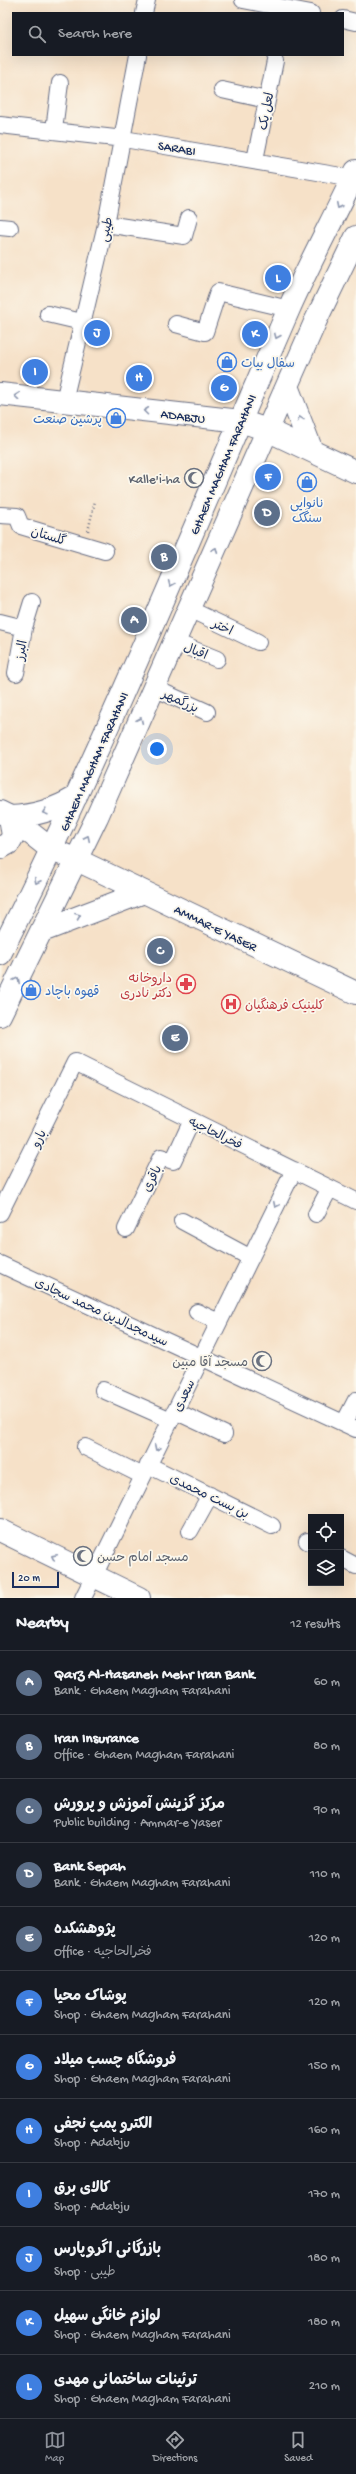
<!DOCTYPE html>
<meta charset="utf-8">
<style>
body{margin:0;font-family:"Gochi Hand","Playpen Sans Arabic",sans-serif;background:#20242c;color:#f1f3f6}
.controls{position:absolute;right:12px;bottom:12px;display:grid;overflow:hidden;border-radius:0px;box-shadow:0 4px 16px #0002}
.controls button{width:36px;height:36px;display:grid;place-items:center;padding:0;border:0;border-bottom:1px solid #363941;background:#171b24;color:#f1f3f6;font:20px sans-serif}
.scale{position:absolute;left:12px;bottom:10px;width:47px;box-sizing:border-box;padding-left:4px;border:2px solid #1b2f5e;border-top:0;font-size:11px;line-height:14px;white-space:nowrap;color:#1b2f5e;-webkit-text-stroke:3px #fbf7ec;paint-order:stroke}
.you{position:absolute;left:157px;top:749px;width:14px;height:14px;margin:-10px;border:3px solid #fff;border-radius:50%;background:#1a73e8;box-shadow:0 0 0 6px #1a73e833}
.badge{display:grid;place-items:center;width:26px;height:26px;border-radius:50%;background:#8c9099;color:#fff;font-size:13px;font-weight:700}
.pin{position:absolute;translate:-50% -50%;border:2px solid #fff;box-shadow:0 1px 4px #0006}
.list{margin:0;padding:0;list-style:none}
h2{display:flex;justify-content:space-between;align-items:center;height:52px;margin:0;padding:0 16px;font-size:17px}
h2 small{font-size:13px;font-weight:400;color:#9ea1a6}
.list li{display:grid;grid-template-columns:26px 1fr auto;gap:12px;align-items:center;box-sizing:border-box;height:64px;padding:0 16px;border-top:1px solid #363941}
.list b{display:block;font-size:15px;white-space:nowrap}
.list p{margin:0;font-size:13px;white-space:nowrap;color:#9ea1a6}
.list em{font-size:13px;font-style:normal;color:#9ea1a6}
.icon{flex:none;width:22px;height:22px;fill:none;stroke:currentColor;stroke-width:2;stroke-linecap:round;stroke-linejoin:round}
.map{position:relative;flex:none;width:356px;height:1598px;overflow:hidden}
.search{position:absolute;background:#171b24;box-shadow:0 4px 16px #0002;left:12px;right:12px;top:12px;height:44px;display:flex;align-items:center;gap:10px;box-sizing:border-box;padding:0 14px;border-radius:0px;color:#9ea1a6;font-size:15px}
.sheet{height:820px;background:#171b24}
nav{display:flex;justify-content:space-around;align-items:center;box-sizing:border-box;height:56px;border-top:1px solid #363941;background:#171b24;font-size:11px;color:#9ea1a6}
nav a{display:grid;justify-items:center;gap:2px}
nav .on{color:#8c9099}
.map>svg:first-child{display:block}
</style>
<div class="map">
<svg width="356" height="1598" viewBox="0 0 356 1598">
<rect width="100%" height="100%" fill="#fbf7ec"/>
<filter id="ink" filterUnits="userSpaceOnUse"><feTurbulence type="fractalNoise" baseFrequency=".025" numOctaves="2"/><feDisplacementMap in="SourceGraphic" scale="8" xChannelSelector="R" yChannelSelector="G"/><feConvolveMatrix kernelMatrix="1 2 1 2 8 2 1 2 1" color-interpolation-filters="sRGB"/></filter>
<filter id="wash" filterUnits="userSpaceOnUse"><feTurbulence type="fractalNoise" baseFrequency=".012" numOctaves="4" result="noise"/><feDisplacementMap in="SourceGraphic" scale="16" xChannelSelector="R" yChannelSelector="G"/><feGaussianBlur stdDeviation="0.9" result="paint"/><feColorMatrix in="noise" values="0 0 0 0 0 0 0 0 0 0 0 0 0 0 0 0 0 1.4 0 .05"/><feComposite in="paint" operator="in"/></filter>
<g filter="url(#wash)">
<rect width="100%" height="100%" fill="#f6e1c8"/>
</g>
<g filter="url(#ink)">
<g fill="none" stroke-linecap="round" stroke-linejoin="round">
<defs>
<path id="street" d="M243,0L311,13
M144,13L147,0
M343,19L356,22
M222,90L267,100
M0,125L124,139L353,178
M54,130L60,83
M255,160L275,61
M106,224L184,236L189,218
M0,227L10,228
M48,314L82,322
M176,324L205,332L218,292L289,309
M64,401L106,224L138,55
M0,515L17,516L21,526L105,551
M189,609L258,642
M0,622L24,628L16,673
M24,628L32,602
M175,642L217,659
M154,688L207,712
M0,1213L75,1062L356,1201
M316,1214L330,1188
M182,1221L251,1258
M126,1229L161,1157L173,1161L192,1120
M0,1264L356,1429
M197,1312L219,1322
M103,1390L171,1420
M175,1411L224,1434
M344,1423L356,1400
M85,1447L143,1476
M148,1465L272,1526
M190,1531L210,1495
M307,1541L311,1543
M341,1558L356,1566
M83,1598L294,1170"/>
<path id="secondary" d="M287,386L312,451
M0,394L241,421L267,430L356,472
M0,812L10,817L52,850L77,860L356,993
M0,848L9,843L13,836L10,817C35,816 55,810 76,797
M42,931L144,892
M0,954C106,744 194,526 288,311C309,263 334,218 356,171
M0,1015L97,817L316,320L356,237
M0,1530L139,1598"/>
</defs>
<!-- street casing -->
<use href="#street" stroke="#686d83" stroke-width="18"/>
<!-- secondary casing -->
<use href="#secondary" stroke="#686d83" stroke-width="24"/>
<!-- path -->
<path stroke="#686d83" stroke-width="2.5" stroke-dasharray="1 3" stroke-linecap="butt" d="M88,531L95,501"/>
<!-- street -->
<use href="#street" stroke="#fff" stroke-width="16"/>
<!-- secondary -->
<use href="#secondary" stroke="#fff" stroke-width="22"/>
</g>
<!-- one-way arrows -->
<defs><path id="oneway-chevron" d="M-2-3.5L2.5 0L-2 3.5" fill="none" stroke-width="1.6" stroke-linecap="round" stroke-linejoin="round"/></defs>
<g stroke="#8d97ae">
<use href="#oneway-chevron" transform="translate(339 206) rotate(116)"/>
<use href="#oneway-chevron" transform="translate(277 336) rotate(113)"/>
<use href="#oneway-chevron" transform="translate(17 396) rotate(-174)"/>
<use href="#oneway-chevron" transform="translate(146 411) rotate(-173)"/>
<use href="#oneway-chevron" transform="translate(300 419) rotate(-111)"/>
<use href="#oneway-chevron" transform="translate(215 550) rotate(-66)"/>
<use href="#oneway-chevron" transform="translate(171 584) rotate(113)"/>
<use href="#oneway-chevron" transform="translate(140 720) rotate(-66)"/>
<use href="#oneway-chevron" transform="translate(45 812) rotate(163)"/>
<use href="#oneway-chevron" transform="translate(87 838) rotate(-64)"/>
<use href="#oneway-chevron" transform="translate(37 881) rotate(117)"/>
<use href="#oneway-chevron" transform="translate(78 916) rotate(-21)"/>
<use href="#oneway-chevron" transform="translate(17 980) rotate(-63)"/>
<use href="#oneway-chevron" transform="translate(276 1205) rotate(116)"/>
<use href="#oneway-chevron" transform="translate(157 1448) rotate(116)"/>
<use href="#oneway-chevron" transform="translate(54 1557) rotate(-154)"/>
</g>
</g>
<!-- icons -->
<defs>
<symbol id="shop-ring" viewBox="-11 -11 22 22"><circle r="9.5" fill="#fbf7ec" stroke="#3f7fe0" stroke-width="1.5"/><path d="M-5-2.5h2.3a2.7 3.5 0 0 1 5.4 0H5L5.5 6h-11ZM-1.5-2.5h3a1.5 2.3 0 0 0-3 0Z" fill="#3f7fe0"/></symbol>
<symbol id="mosque-ring" viewBox="-11 -11 22 22"><circle r="9.5" fill="#fbf7ec" stroke="#6b7280" stroke-width="1.5"/><path d="M3.5-4.9A6 6 0 1 0 3.5 4.9A5 5 0 1 1 3.5-4.9Z" fill="#6b7280"/></symbol>
<symbol id="pharmacy-ring" viewBox="-11 -11 22 22"><circle r="9.5" fill="#fbf7ec" stroke="#e0444e" stroke-width="1.5"/><path d="M-2-6h4v4h4v4h-4v4h-4v-4h-4v-4h4Z" fill="#e0444e"/></symbol>
<symbol id="hospital-ring" viewBox="-11 -11 22 22"><circle r="9.5" fill="#fbf7ec" stroke="#e0444e" stroke-width="1.5"/><path d="M-5-5h3v3.5h4V-5h3V5h-3V1.5h-4V5h-3Z" fill="#e0444e"/></symbol>
</defs>
<g fill-rule="evenodd">
<use href="#shop-ring" x="216" y="351" width="22" height="22"/>
<use href="#shop-ring" x="105" y="407" width="22" height="22"/>
<use href="#mosque-ring" x="183" y="467" width="22" height="22"/>
<use href="#shop-ring" x="296" y="471" width="22" height="22"/>
<use href="#pharmacy-ring" x="175" y="973" width="22" height="22"/>
<use href="#shop-ring" x="20" y="979" width="22" height="22"/>
<use href="#hospital-ring" x="220" y="993" width="22" height="22"/>
<use href="#mosque-ring" x="251" y="1350" width="22" height="22"/>
<use href="#mosque-ring" x="72" y="1545" width="22" height="22"/>
</g>
<g text-anchor="middle" stroke-width="3.5" stroke-linejoin="round" paint-order="stroke">
<!-- street labels -->
<g font-size="13" fill="#1b2f5e" stroke="#fbf7ec">
<text transform="translate(265 111) rotate(-79)" y="5">لعل یک</text>
<text transform="translate(177 147) rotate(9)" y="5">SARABI</text>
<text transform="translate(105 229) rotate(-77)" y="5">طیبی</text>
<text transform="translate(183 415) rotate(7)" y="5">ADABJU</text>
<text transform="translate(222 464) rotate(-67)" y="5">GHAEM MAGHAM FARAHANI</text>
<text transform="translate(49 535) rotate(17)" y="5">گلستان</text>
<text transform="translate(223 626) rotate(25)" y="5">اختر</text>
<text transform="translate(20 650) rotate(-80)" y="5">البرز</text>
<text transform="translate(196 650) rotate(22)" y="5">اقبال</text>
<text transform="translate(181 700) rotate(25)" y="5">بزرگمهر</text>
<text transform="translate(93 761) rotate(-66)" y="5">GHAEM MAGHAM FARAHANI</text>
<text transform="translate(216 927) rotate(26)" y="5">AMMAR-E YASER</text>
<text transform="translate(216 1132) rotate(26)" y="5">فخرالحاجیه</text>
<text transform="translate(38 1138) rotate(-64)" y="5">بارو</text>
<text transform="translate(151 1178) rotate(-64)" y="5">باقری</text>
<text transform="translate(102 1311) rotate(25)" y="5">سیدمجدالدین محمد سجادی</text>
<text transform="translate(183 1395) rotate(-64)" y="5">سعدی</text>
<text transform="translate(210 1495) rotate(26)" y="5">بن بست محمدی</text>
</g>
<!-- shop labels -->
<g font-size="13" fill="#366cbe" stroke="#fbf7ec" text-anchor="start">
<text x="241" y="367">سفال بیات</text>
<text x="102" y="423" text-anchor="end">پرشین صنعت</text>
<text x="307" y="507" text-anchor="middle">نانوایی<tspan x="307" dy="15">سنگک</tspan></text>
<text x="45" y="995">قهوه باچاد</text>
</g>
<!-- worship labels -->
<g font-size="13" fill="#5b616d" stroke="#fbf7ec" text-anchor="end">
<text x="180" y="483">Kalle'i-ha</text>
<text x="248" y="1366">مسجد آقا مبین</text>
<text x="97" y="1561" text-anchor="start">مسجد امام حسن</text>
</g>
<!-- health labels -->
<g font-size="13" fill="#be3a42" stroke="#fbf7ec" text-anchor="end">
<text x="172" y="982">داروخانه<tspan x="172" dy="15">دکتر نادری</tspan></text>
<text x="245" y="1009" text-anchor="start">کلینیک فرهنگیان</text>
</g>
</g>
</svg>
<div class="controls">
<button><svg class="icon" aria-label="locate" viewBox="0 0 24 24"><circle cx="12" cy="12" r="6"/><path d="M12 2v4M12 18v4M2 12h4M18 12h4"/></svg></button>
<button><svg class="icon" aria-label="layers" viewBox="0 0 24 24"><path d="M12 4l9 5-9 5-9-5zM3 14l9 5 9-5"/></svg></button>
</div>
<div class="scale">20 m</div>
<div class="you"></div>
<div class="pin badge" style="left:134px;top:620px;background:#5c6f8a">A</div>
<div class="pin badge" style="left:164px;top:557px;background:#5c6f8a">B</div>
<div class="pin badge" style="left:160px;top:951px;background:#5c6f8a">C</div>
<div class="pin badge" style="left:267px;top:513px;background:#5c6f8a">D</div>
<div class="pin badge" style="left:175px;top:1038px;background:#5c6f8a">E</div>
<div class="pin badge" style="left:268px;top:477px;background:#3f7fe0">F</div>
<div class="pin badge" style="left:224px;top:388px;background:#3f7fe0">G</div>
<div class="pin badge" style="left:139px;top:378px;background:#3f7fe0">H</div>
<div class="pin badge" style="left:35px;top:372px;background:#3f7fe0">I</div>
<div class="pin badge" style="left:97px;top:333px;background:#3f7fe0">J</div>
<div class="pin badge" style="left:255px;top:334px;background:#3f7fe0">K</div>
<div class="pin badge" style="left:278px;top:278px;background:#3f7fe0">L</div>
<div class="search"><svg class="icon" aria-label="search" viewBox="0 0 24 24"><circle cx="10" cy="10" r="6"/><path d="M15 15l6 6"/></svg>Search here</div>
</div>
<section class="sheet">
<h2>Nearby<small>12 results</small></h2>
<ul class="list">
<li><span class="badge" style="background:#5c6f8a">A</span><div><b>Qarz Al-Hasaneh Mehr Iran Bank</b><p>Bank · Ghaem Magham Farahani</p></div><em>60 m</em></li>
<li><span class="badge" style="background:#5c6f8a">B</span><div><b>Iran Insurance</b><p>Office · Ghaem Magham Farahani</p></div><em>80 m</em></li>
<li><span class="badge" style="background:#5c6f8a">C</span><div><b>مرکز گزینش آموزش و پرورش</b><p>Public building · Ammar-e Yaser</p></div><em>90 m</em></li>
<li><span class="badge" style="background:#5c6f8a">D</span><div><b>Bank Sepah</b><p>Bank · Ghaem Magham Farahani</p></div><em>110 m</em></li>
<li><span class="badge" style="background:#5c6f8a">E</span><div><b>پژوهشکده</b><p>Office · فخرالحاجیه</p></div><em>120 m</em></li>
<li><span class="badge" style="background:#3f7fe0">F</span><div><b>پوشاک محیا</b><p>Shop · Ghaem Magham Farahani</p></div><em>120 m</em></li>
<li><span class="badge" style="background:#3f7fe0">G</span><div><b>فروشگاه چسب میلاد</b><p>Shop · Ghaem Magham Farahani</p></div><em>150 m</em></li>
<li><span class="badge" style="background:#3f7fe0">H</span><div><b>الکترو پمپ نجفی</b><p>Shop · Adabju</p></div><em>160 m</em></li>
<li><span class="badge" style="background:#3f7fe0">I</span><div><b>کالای برق</b><p>Shop · Adabju</p></div><em>170 m</em></li>
<li><span class="badge" style="background:#3f7fe0">J</span><div><b>بازرگانی اگروپارس</b><p>Shop · طیبی</p></div><em>180 m</em></li>
<li><span class="badge" style="background:#3f7fe0">K</span><div><b>لوازم خانگی سهیل</b><p>Shop · Ghaem Magham Farahani</p></div><em>180 m</em></li>
<li><span class="badge" style="background:#3f7fe0">L</span><div><b>ترئینات ساختمانی مهدی</b><p>Shop · Ghaem Magham Farahani</p></div><em>210 m</em></li>
</ul>
</section>
<nav>
<a class="on"><svg class="icon" aria-label="map" viewBox="0 0 24 24"><path d="M3 6l6-2 6 2 6-2v14l-6 2-6-2-6 2zM9 4v14M15 6v14"/></svg>Map</a>
<a><svg class="icon" aria-label="directions" viewBox="0 0 24 24"><path d="M12 3l9 9-9 9-9-9zM9 14v-3h6M13 9l2 2-2 2"/></svg>Directions</a>
<a><svg class="icon" aria-label="saved" viewBox="0 0 24 24"><path d="M7 4h10v16l-5-4-5 4z"/></svg>Saved</a>
</nav>
